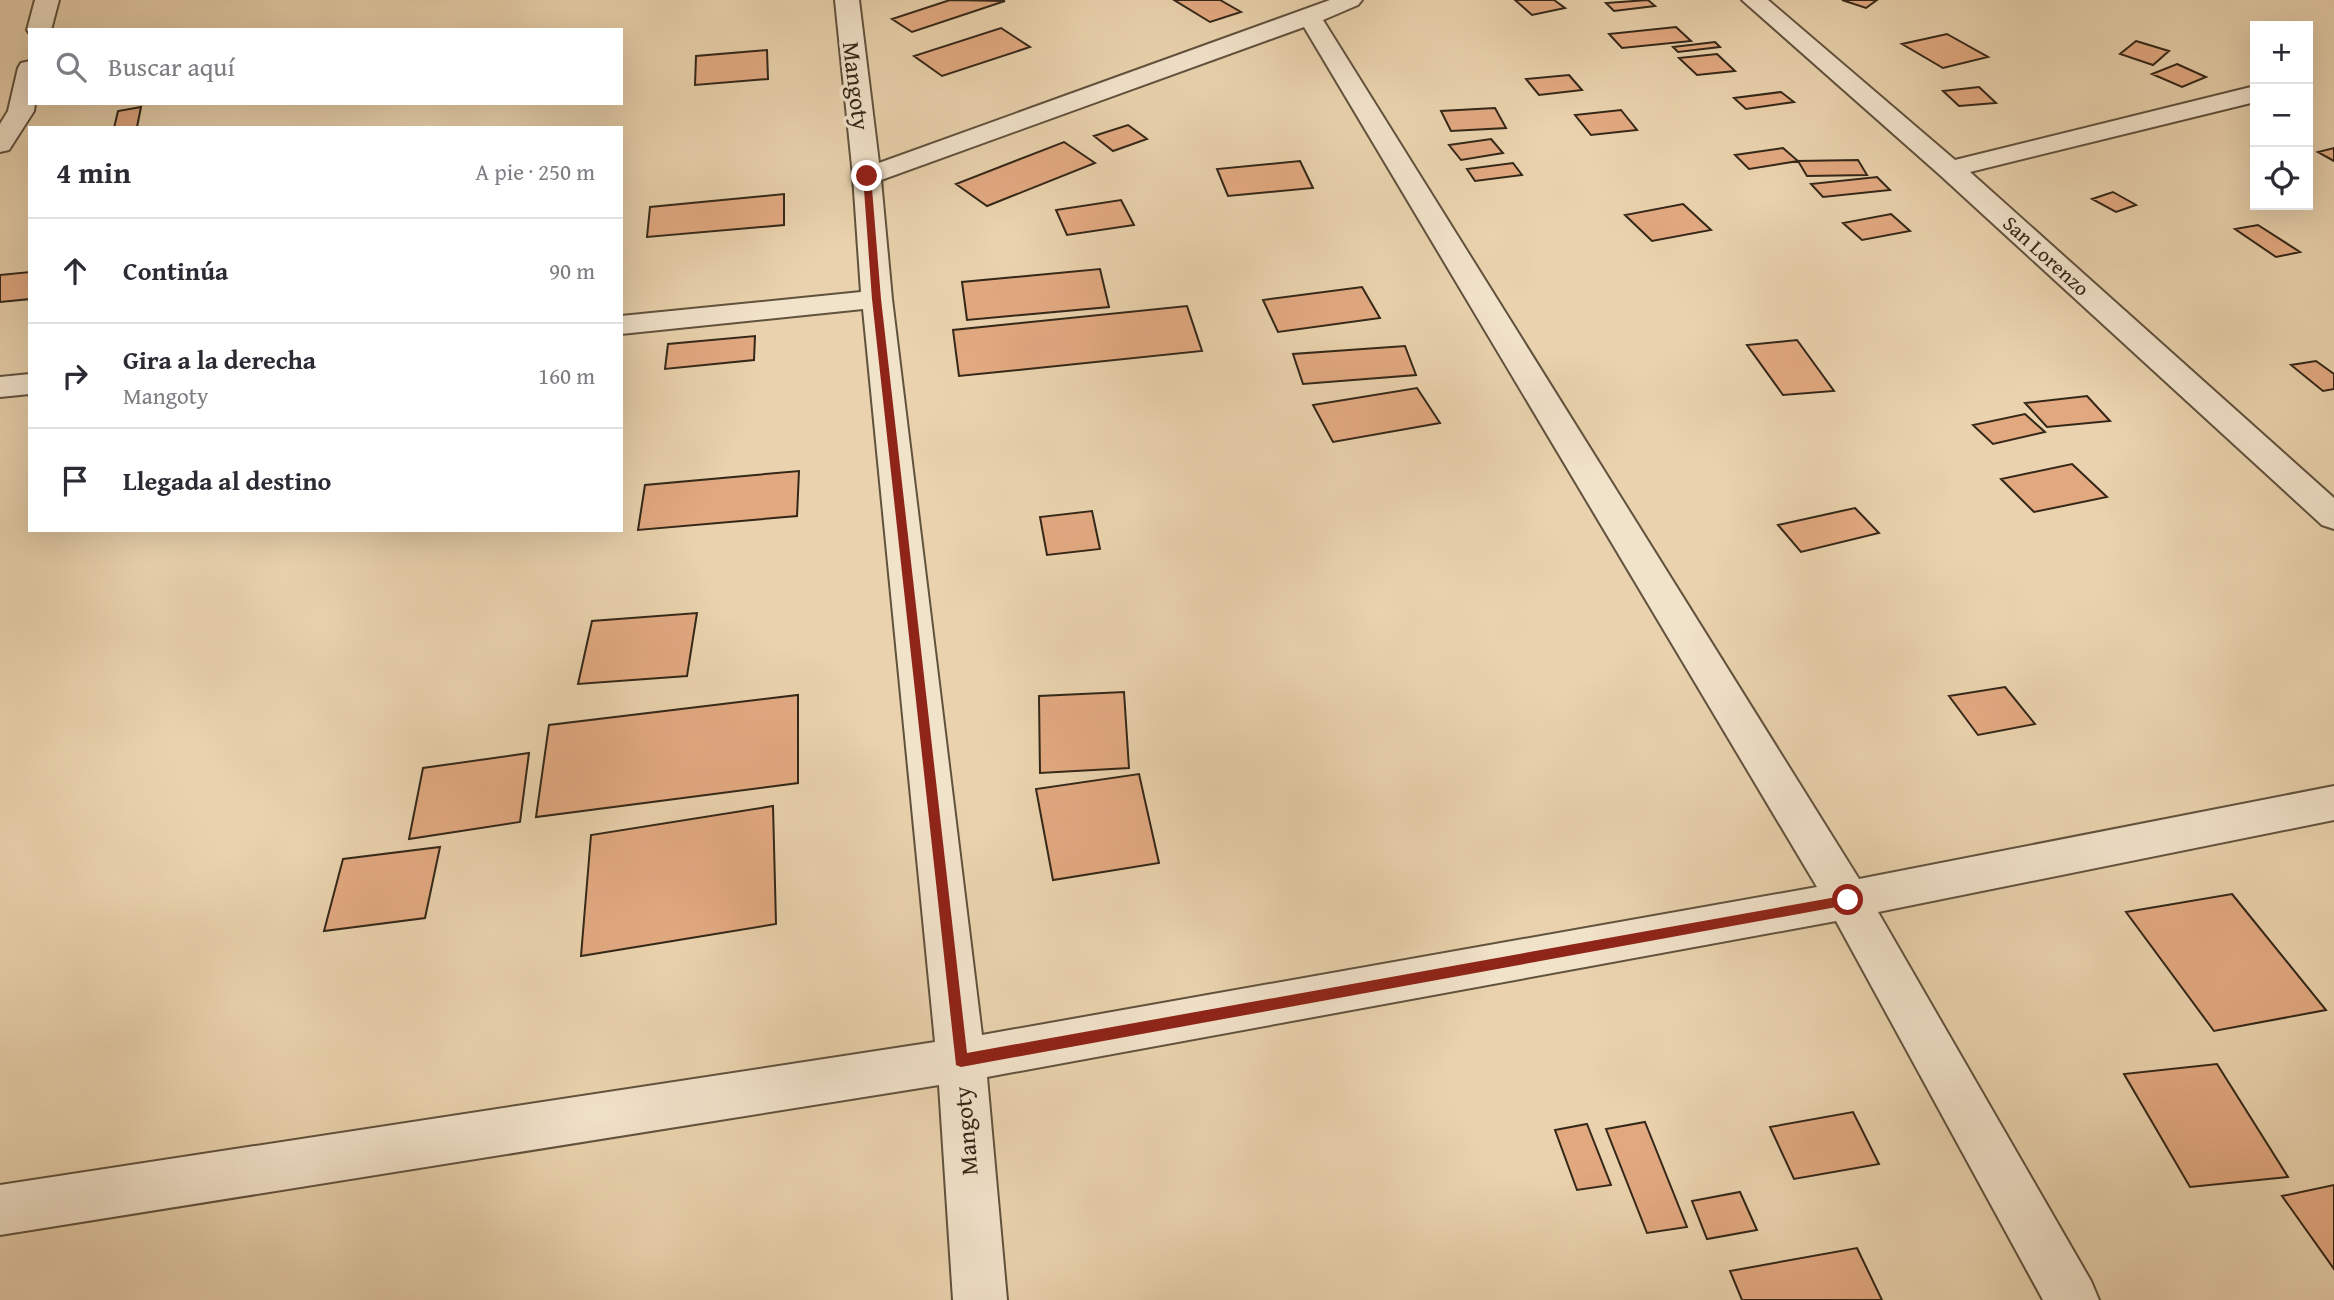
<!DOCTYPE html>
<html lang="es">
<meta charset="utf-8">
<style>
body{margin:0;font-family:"Gentium Book Plus",serif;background:#f7f7f7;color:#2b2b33}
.controls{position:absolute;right:21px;top:21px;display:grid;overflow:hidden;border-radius:0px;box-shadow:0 7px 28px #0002}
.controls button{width:63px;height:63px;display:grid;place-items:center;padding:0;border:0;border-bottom:2px solid #e1e1e2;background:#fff;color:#2b2b33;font:35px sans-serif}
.stop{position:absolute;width:21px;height:21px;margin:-16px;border:5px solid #8f2418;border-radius:50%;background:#fff}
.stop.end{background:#8f2418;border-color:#fff;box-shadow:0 2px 7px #0008}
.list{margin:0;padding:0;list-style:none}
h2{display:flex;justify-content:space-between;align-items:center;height:91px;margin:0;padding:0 28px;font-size:30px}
h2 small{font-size:23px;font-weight:400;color:#7c7c81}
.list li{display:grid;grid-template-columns:46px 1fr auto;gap:21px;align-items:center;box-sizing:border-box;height:105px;padding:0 28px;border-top:2px solid #e1e1e2}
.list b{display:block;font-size:26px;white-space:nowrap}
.list p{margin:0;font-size:23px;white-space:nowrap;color:#7c7c81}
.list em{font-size:23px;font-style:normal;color:#7c7c81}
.icon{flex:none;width:38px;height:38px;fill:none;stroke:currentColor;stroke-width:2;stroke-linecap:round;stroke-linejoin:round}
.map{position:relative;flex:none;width:2334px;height:1300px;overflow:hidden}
.search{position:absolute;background:#fff;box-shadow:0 7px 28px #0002;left:28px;top:28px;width:595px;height:77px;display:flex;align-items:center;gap:18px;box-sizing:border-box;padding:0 24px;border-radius:0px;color:#7c7c81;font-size:26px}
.panel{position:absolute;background:#fff;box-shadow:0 7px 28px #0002;left:28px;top:126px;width:595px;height:406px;border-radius:0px}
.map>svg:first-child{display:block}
</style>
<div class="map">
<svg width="2334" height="1300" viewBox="0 0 2334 1300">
<rect width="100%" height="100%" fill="#e9d2ad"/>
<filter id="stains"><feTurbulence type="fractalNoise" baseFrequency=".00286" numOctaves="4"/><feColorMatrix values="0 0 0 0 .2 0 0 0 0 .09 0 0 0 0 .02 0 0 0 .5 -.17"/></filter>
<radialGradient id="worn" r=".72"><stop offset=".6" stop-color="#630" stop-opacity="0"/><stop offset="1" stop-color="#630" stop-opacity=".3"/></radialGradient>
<!-- building -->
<path fill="#e2a981" stroke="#342718" stroke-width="2" d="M950,0L1005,1L912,32L892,19Z
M1174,0H1220L1241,12L1210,22Z
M1515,0H1554L1565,8L1532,15Z
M1648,0L1655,6L1614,11L1606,3Z
M1842,0H1877L1866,8Z
M1676,27L1691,41L1622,48L1609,34Z
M1001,28L1030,47L942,76L914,56Z
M1947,34L1988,57L1943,68L1902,44Z
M2136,41L2169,51L2153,65L2120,54Z
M1715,42L1720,47L1678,52L1673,47Z
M767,50L768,79L695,85L696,56Z
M1717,54L1735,71L1697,75L1679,58Z
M2177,64L2206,77L2182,87L2152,74Z
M1569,75L1582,90L1539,95L1526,79Z
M1979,87L1996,103L1959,106L1943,91Z
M1781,92L1794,102L1746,109L1734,98Z
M141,107L137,127L114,128L118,111Z
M1495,108L1506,128L1451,131L1441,111Z
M1621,110L1637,130L1591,135L1575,115Z
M1128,125L1147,139L1113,151L1094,136Z
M1491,139L1503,153L1461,160L1449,145Z
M1064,142L1095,163L987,206L956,184Z
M1783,148L1798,161L1749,169L1735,155Z
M2334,148V161L2318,152Z
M1858,160L1867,175L1807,176L1798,161Z
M1300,161L1313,188L1228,196L1217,169Z
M1513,163L1522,175L1475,181L1467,169Z
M1877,177L1890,190L1823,197L1811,184Z
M2113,192L2136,205L2116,212L2092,199Z
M784,194V225L647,237L650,207Z
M1121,200L1134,225L1067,235L1056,210Z
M1683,204L1711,230L1652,241L1625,215Z
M1891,214L1910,231L1862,240L1843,223Z
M2258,225L2300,252L2276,257L2235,229Z
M1100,269L1109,307L967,320L962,282Z
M30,272V299L0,302V275Z
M1362,287L1380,318L1278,332L1263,300Z
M1187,306L1202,351L959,376L953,330Z
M755,336L754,360L665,369L668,344Z
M1797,340L1834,391L1783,395L1747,345Z
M1405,346L1416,375L1303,384L1293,354Z
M2316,361L2334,374V389L2323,391L2291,365Z
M1417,388L1440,423L1333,442L1313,405Z
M2087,396L2110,421L2047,427L2025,403Z
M2025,414L2045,432L1993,444L1973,425Z
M2072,464L2107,497L2034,512L2001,479Z
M799,471L797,516L638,530L645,485Z
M1855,508L1879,533L1801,552L1778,525Z
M1092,511L1100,549L1047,555L1040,517Z
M697,613L687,676L578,684L592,621Z
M2005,687L2035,724L1978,735L1949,696Z
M1124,692L1129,768L1040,773L1039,696Z
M798,695V783L536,817L549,725Z
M529,753L520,822L409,839L423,768Z
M1139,774L1159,863L1053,880L1036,789Z
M773,806L776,924L581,956L591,835Z
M440,847L425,918L324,931L343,859Z
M2232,894L2326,1010L2214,1031L2126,912Z
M2217,1064L2288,1177L2190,1187L2124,1074Z
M1853,1112L1879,1164L1794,1179L1770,1127Z
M1645,1122L1687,1227L1647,1233L1606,1129Z
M1587,1124L1611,1185L1577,1190L1555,1130Z
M2334,1185V1269L2282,1196Z
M1740,1192L1757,1230L1707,1239L1692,1201Z
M1857,1248L1882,1300H1742L1730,1271Z"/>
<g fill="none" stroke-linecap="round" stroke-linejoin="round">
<defs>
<path id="minor" d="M35,0H59L51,30H30V34L27,30Z
M835,0H859L879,163L1330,0H1362L1358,5L1323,20L1859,879L2334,786V820L1878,912L2091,1281L2099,1300H2043L1836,921L987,1077L1007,1300H953L939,1085L0,1235V1185L935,1042L863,309L621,334V316L861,292L853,176ZM1304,27L1817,887L982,1035L892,299L881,180Z
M1742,0H1768L1955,160L2255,86V102L1970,172L2334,498V529L2322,525L1940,175Z
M30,61V103H35L34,111L9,150L0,152V124L8,111L18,68L21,63Z
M30,374V394L0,397V377Z"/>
</defs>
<!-- minor casing -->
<use href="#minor" stroke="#61523d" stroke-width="4"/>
<!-- minor -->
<use href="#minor" fill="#f1e2ca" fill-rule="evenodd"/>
</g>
<!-- route -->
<path fill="#8f2418" d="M867,173L871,176L881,299L967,1053L1848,895L1853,896V904L961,1067L956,1065L872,299L863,176Z"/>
<g text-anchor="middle" stroke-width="7" stroke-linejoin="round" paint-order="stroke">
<!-- far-street labels -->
<g font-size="21" fill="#342718" stroke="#f1e2ca">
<text transform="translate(2046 256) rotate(42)" y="7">San Lorenzo</text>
</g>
<!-- street labels -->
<g font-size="24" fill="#342718" stroke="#f1e2ca">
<text transform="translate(856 86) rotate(83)" y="8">Mangoty</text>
<text transform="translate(966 1131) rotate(-95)" y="8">Mangoty</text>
</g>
</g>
<rect width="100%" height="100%" filter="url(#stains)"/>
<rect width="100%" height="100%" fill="url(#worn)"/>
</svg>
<div class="controls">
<button>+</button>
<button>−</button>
<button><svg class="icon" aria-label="locate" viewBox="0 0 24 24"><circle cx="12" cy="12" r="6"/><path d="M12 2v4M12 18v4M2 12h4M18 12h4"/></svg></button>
</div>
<div class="stop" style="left:1848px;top:900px"></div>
<div class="stop end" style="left:867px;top:176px"></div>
<div class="search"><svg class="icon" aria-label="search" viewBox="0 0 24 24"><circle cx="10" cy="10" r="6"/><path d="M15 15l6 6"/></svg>Buscar aquí</div>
<section class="panel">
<h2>4 min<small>A pie · 250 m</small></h2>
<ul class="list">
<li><svg class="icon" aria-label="ahead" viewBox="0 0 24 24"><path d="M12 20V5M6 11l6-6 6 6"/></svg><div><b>Continúa</b></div><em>90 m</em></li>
<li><svg class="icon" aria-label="right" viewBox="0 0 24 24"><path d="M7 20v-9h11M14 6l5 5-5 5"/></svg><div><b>Gira a la derecha</b><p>Mangoty</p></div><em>160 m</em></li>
<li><svg class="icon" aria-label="arrive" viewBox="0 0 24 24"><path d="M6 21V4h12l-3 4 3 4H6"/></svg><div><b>Llegada al destino</b></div></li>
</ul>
</section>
</div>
